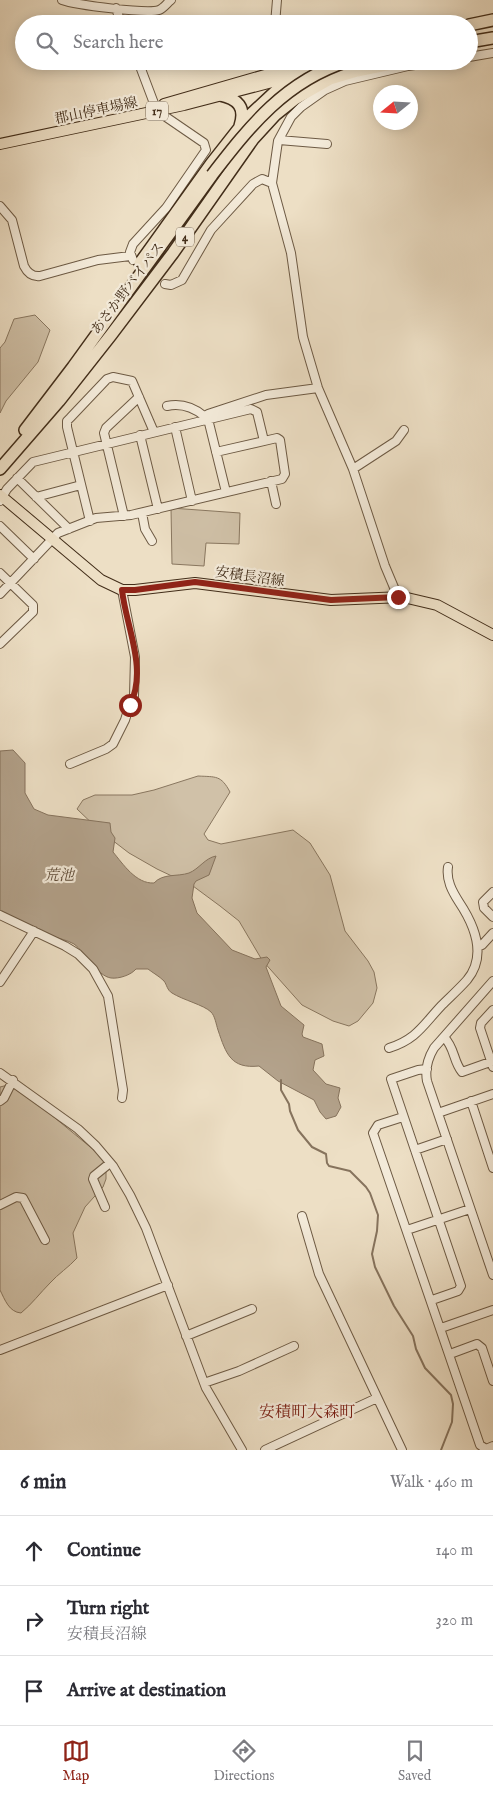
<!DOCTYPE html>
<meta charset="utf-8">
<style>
body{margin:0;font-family:"IM FELL English","Noto Serif JP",serif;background:#f2f2f3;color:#2b2b33}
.compass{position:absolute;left:373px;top:85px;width:45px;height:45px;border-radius:50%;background:#fff;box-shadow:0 2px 12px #0003;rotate:252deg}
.stop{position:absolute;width:15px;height:15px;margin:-11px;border:4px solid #8f2418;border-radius:50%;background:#fff}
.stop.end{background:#8f2418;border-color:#fff;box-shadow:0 1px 5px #0008}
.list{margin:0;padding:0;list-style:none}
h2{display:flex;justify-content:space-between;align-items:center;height:65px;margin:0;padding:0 20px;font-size:21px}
h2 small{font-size:16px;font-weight:400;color:#7c7c81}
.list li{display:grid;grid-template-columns:32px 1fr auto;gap:15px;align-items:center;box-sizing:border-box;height:70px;padding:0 20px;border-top:1px solid #e1e1e2}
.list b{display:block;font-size:19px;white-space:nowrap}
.list p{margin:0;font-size:16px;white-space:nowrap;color:#7c7c81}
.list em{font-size:16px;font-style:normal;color:#7c7c81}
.icon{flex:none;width:28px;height:28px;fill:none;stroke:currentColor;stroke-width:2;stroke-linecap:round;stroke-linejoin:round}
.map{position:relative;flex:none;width:493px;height:1450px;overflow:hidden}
.search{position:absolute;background:#fff;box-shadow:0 2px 12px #0003;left:15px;right:15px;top:15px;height:55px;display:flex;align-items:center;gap:12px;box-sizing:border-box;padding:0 18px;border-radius:28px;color:#7c7c81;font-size:19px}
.sheet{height:275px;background:#fff}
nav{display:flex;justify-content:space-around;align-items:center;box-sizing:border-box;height:70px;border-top:1px solid #e1e1e2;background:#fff;font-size:14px;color:#7c7c81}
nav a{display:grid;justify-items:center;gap:2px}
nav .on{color:#8f2418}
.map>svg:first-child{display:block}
</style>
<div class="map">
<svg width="493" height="1450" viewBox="0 0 493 1450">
<rect width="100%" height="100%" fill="#eddfc5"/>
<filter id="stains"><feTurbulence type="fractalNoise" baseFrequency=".004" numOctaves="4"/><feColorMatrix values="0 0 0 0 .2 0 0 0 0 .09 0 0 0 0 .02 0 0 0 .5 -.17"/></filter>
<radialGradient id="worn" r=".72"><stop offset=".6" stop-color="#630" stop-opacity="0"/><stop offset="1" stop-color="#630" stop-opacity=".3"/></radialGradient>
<!-- green -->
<path fill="#d0c1a8" stroke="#897760" d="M35,315L50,330L38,362L6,401L0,413V348L5,342L14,319Z
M171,508L240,513L239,544L206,543L204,566L172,564Z
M198,776C216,777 221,775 230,792L204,834L208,840L221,844L293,830L310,843L330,875L345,931L368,961L374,972L377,988L373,1003L358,1021L349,1026L333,1021L302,1005L262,960L239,921L220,906L193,886L157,869L129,853L99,830L77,809L83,800L95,795H132L154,790Z
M8,1085L32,1099L106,1160V1179L103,1187L85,1207L73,1233L77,1258C69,1267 58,1274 50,1283C40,1293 32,1304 21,1313C9,1312 5,1300 0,1290V1087Z"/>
<!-- water -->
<path fill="#b3a28b" stroke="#86735d" d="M13,750L25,763V793L34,809L48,815L110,823L111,832L115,838L113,852C123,864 136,884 154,883C163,873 177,877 189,873C199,869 205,858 216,856L209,875L196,881L194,884L192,898L197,913L232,950L255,959L267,957L270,960L266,967L281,1006L304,1025L302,1034L303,1037L322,1044L324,1056L315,1060L313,1070L326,1084L340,1088L338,1098L341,1107L336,1116L326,1119L320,1112L314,1100L278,1081L259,1066C231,1069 226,1054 218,1030C216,1024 215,1016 211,1012C204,1005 183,1000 172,993C167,990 167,985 164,981C159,976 153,973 148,969H136C131,975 119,979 111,978C97,976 85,952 74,944C67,940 60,939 52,936C39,932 11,919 0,911V751Z"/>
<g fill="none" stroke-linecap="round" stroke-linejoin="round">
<!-- stream -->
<path stroke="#86735d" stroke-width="2" d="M281,1080V1090L289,1104L290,1111L298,1130L312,1147L326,1154L327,1163L329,1166L350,1171L366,1187L370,1193L378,1215L377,1231L372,1254L375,1267L394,1306L413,1336L416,1349L425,1368L451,1395L453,1404L452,1422L441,1450"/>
<defs>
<path id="minor" d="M62,0C76,5 147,14 159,10C164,8 167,3 171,0
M116,8L121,24
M275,24L277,0
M469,57L493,53
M283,61L284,69
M279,140L327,144
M0,206L12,220L24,266C27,272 32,277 40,276L98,260L130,256
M133,260L130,252L133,244L166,208L206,150L204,143L166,117L155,106L138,61
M165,284L171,285L182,280L211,230L253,184L262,179L272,183
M167,406C181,403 193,407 204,416
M208,414L266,395L318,388
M208,419L226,492
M175,427L192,501
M140,435L158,509
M353,469L396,441L404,430
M17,478L69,529
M271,481L276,504
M36,497L81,485
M0,501L7,489L33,462L251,409L257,412L264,441
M142,513L145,529L152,541
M124,516L104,433L106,428L139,397
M90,521L67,427V421L70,418L107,379L113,377L132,381L154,432
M0,526L34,559
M0,573L33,605V612L0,644
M0,594L58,533L96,518L131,515L282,479L285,474L280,440L277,438L216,452
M398,597L385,566L353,469L318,388L303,337L291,253L272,183L278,141L291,117L301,107L325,90L345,81L408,66L442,61
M70,764L106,749L113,744L125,720L129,707L134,696L135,657L122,590
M493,892L483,902L484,908L493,917
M0,915L65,946L78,954L93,969L108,996L123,1090L122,1098
M478,947L482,945L493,933
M493,981L434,1048C428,1058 425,1070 427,1081L493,1275
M0,982L34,931
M493,1010L481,1023L480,1028L493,1067
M444,1037C455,1048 453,1061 462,1072L493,1061
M389,1048C417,1039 423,1025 442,1005C450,997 459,989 467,980C487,956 475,926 459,902C452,891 446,880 448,867
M427,1069L418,1070L391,1079L461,1286L458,1291L432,1300
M0,1073L78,1129L96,1146L113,1166L130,1195L146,1228L206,1388L242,1450
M0,1101L4,1098L13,1080
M471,1101L493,1168
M438,1113L493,1094
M403,1117L378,1125L373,1133L480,1445L486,1449L493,1446
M415,1150L447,1139
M0,1205L16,1197L23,1198L45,1240
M105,1207L93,1179L94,1176L110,1163
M302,1216L319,1274L402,1450
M407,1230L470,1209
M441,1328L493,1310
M186,1336L252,1309
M0,1350L168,1285
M450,1354L477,1344L482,1348L493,1381
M204,1383L239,1371L294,1346
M265,1450L377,1398"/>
<path id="major" d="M164,104L310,62
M0,144L184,105L295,76
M0,495L101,580L122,590H135L195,583L331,600L403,597L437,605L493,635"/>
<path id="highway" d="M469,25L493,20
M469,42L493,38
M339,66L367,61
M220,95C238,99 246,107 240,126
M140,263L211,164L248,117L276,91L297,78L310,62L312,61
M25,430L73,367L212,175
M0,469L59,401L111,335L173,253L253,139L275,115L295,99L330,79L357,71L406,61"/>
</defs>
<!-- minor casing -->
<use href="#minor" stroke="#6d5a44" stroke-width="10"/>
<!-- major casing -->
<use href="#major" stroke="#422d19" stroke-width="12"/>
<!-- highway casing -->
<use href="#highway" stroke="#422d19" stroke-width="14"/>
<!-- minor -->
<use href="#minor" stroke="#f3ead9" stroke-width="8"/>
<!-- major -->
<use href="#major" stroke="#eddfc5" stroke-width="10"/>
<!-- highway -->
<use href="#highway" stroke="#eddfc5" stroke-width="11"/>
<defs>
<path id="highway-bridge" d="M212,175C250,126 285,81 348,61"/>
</defs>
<!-- highway-bridge casing -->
<use href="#highway-bridge" stroke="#422d19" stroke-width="14" stroke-linecap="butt"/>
<!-- highway-bridge -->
<use href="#highway-bridge" stroke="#eddfc5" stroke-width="11"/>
</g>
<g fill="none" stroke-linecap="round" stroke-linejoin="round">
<!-- route -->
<path stroke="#8f2418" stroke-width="6" d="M130,705C148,669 126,627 122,590H135L195,582L331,600L398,597"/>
</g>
<g text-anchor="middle" stroke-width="4.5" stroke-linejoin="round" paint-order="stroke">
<!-- shield labels -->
<g fill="#f3ead9" stroke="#776653" stroke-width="1">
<rect x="146" y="101.5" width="22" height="19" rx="4"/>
<rect x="176" y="227.5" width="18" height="19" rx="4"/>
</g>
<g font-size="12" font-weight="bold" fill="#422d19">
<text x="157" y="115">17</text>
<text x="185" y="241">4</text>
</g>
<!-- street labels -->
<g font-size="14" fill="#422d19" stroke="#f3ead9">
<text transform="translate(96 110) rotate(-12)" y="5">郡山停車場線</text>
<text transform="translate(127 288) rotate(-53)" y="5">あさか野バイパス</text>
<text transform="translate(250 576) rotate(8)" y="5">安積長沼線</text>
</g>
<!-- water labels -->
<g font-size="15" font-style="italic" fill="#5e4a36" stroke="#f3ead9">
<text x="59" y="880">荒池</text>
</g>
<!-- quarter labels -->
<g font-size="16" fill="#7a1f14" stroke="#f3ead9">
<text x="307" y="1417">安積町大森町</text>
</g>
</g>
<rect width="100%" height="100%" filter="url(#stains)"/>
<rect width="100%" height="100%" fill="url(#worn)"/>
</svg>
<svg class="compass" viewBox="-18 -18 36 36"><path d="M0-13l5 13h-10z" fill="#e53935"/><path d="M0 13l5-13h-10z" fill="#7c7c81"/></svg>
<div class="stop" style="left:130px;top:705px"></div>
<div class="stop end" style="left:398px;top:597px"></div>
<div class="search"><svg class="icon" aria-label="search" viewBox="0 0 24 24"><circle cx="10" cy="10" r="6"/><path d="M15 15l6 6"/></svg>Search here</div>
</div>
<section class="sheet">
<h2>6 min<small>Walk · 460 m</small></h2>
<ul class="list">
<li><svg class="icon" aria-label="ahead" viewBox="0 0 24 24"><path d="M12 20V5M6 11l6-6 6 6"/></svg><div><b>Continue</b></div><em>140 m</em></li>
<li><svg class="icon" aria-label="right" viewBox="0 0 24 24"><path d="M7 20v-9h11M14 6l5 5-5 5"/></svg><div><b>Turn right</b><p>安積長沼線</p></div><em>320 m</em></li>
<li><svg class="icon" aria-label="arrive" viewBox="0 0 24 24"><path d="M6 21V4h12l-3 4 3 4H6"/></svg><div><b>Arrive at destination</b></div></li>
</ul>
</section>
<nav>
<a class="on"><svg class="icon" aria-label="map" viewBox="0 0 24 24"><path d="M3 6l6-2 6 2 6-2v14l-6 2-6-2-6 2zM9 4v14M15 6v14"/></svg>Map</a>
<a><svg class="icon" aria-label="directions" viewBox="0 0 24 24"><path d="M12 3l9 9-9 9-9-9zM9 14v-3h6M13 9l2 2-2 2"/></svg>Directions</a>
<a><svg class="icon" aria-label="saved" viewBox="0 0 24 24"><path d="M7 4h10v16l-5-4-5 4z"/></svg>Saved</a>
</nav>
